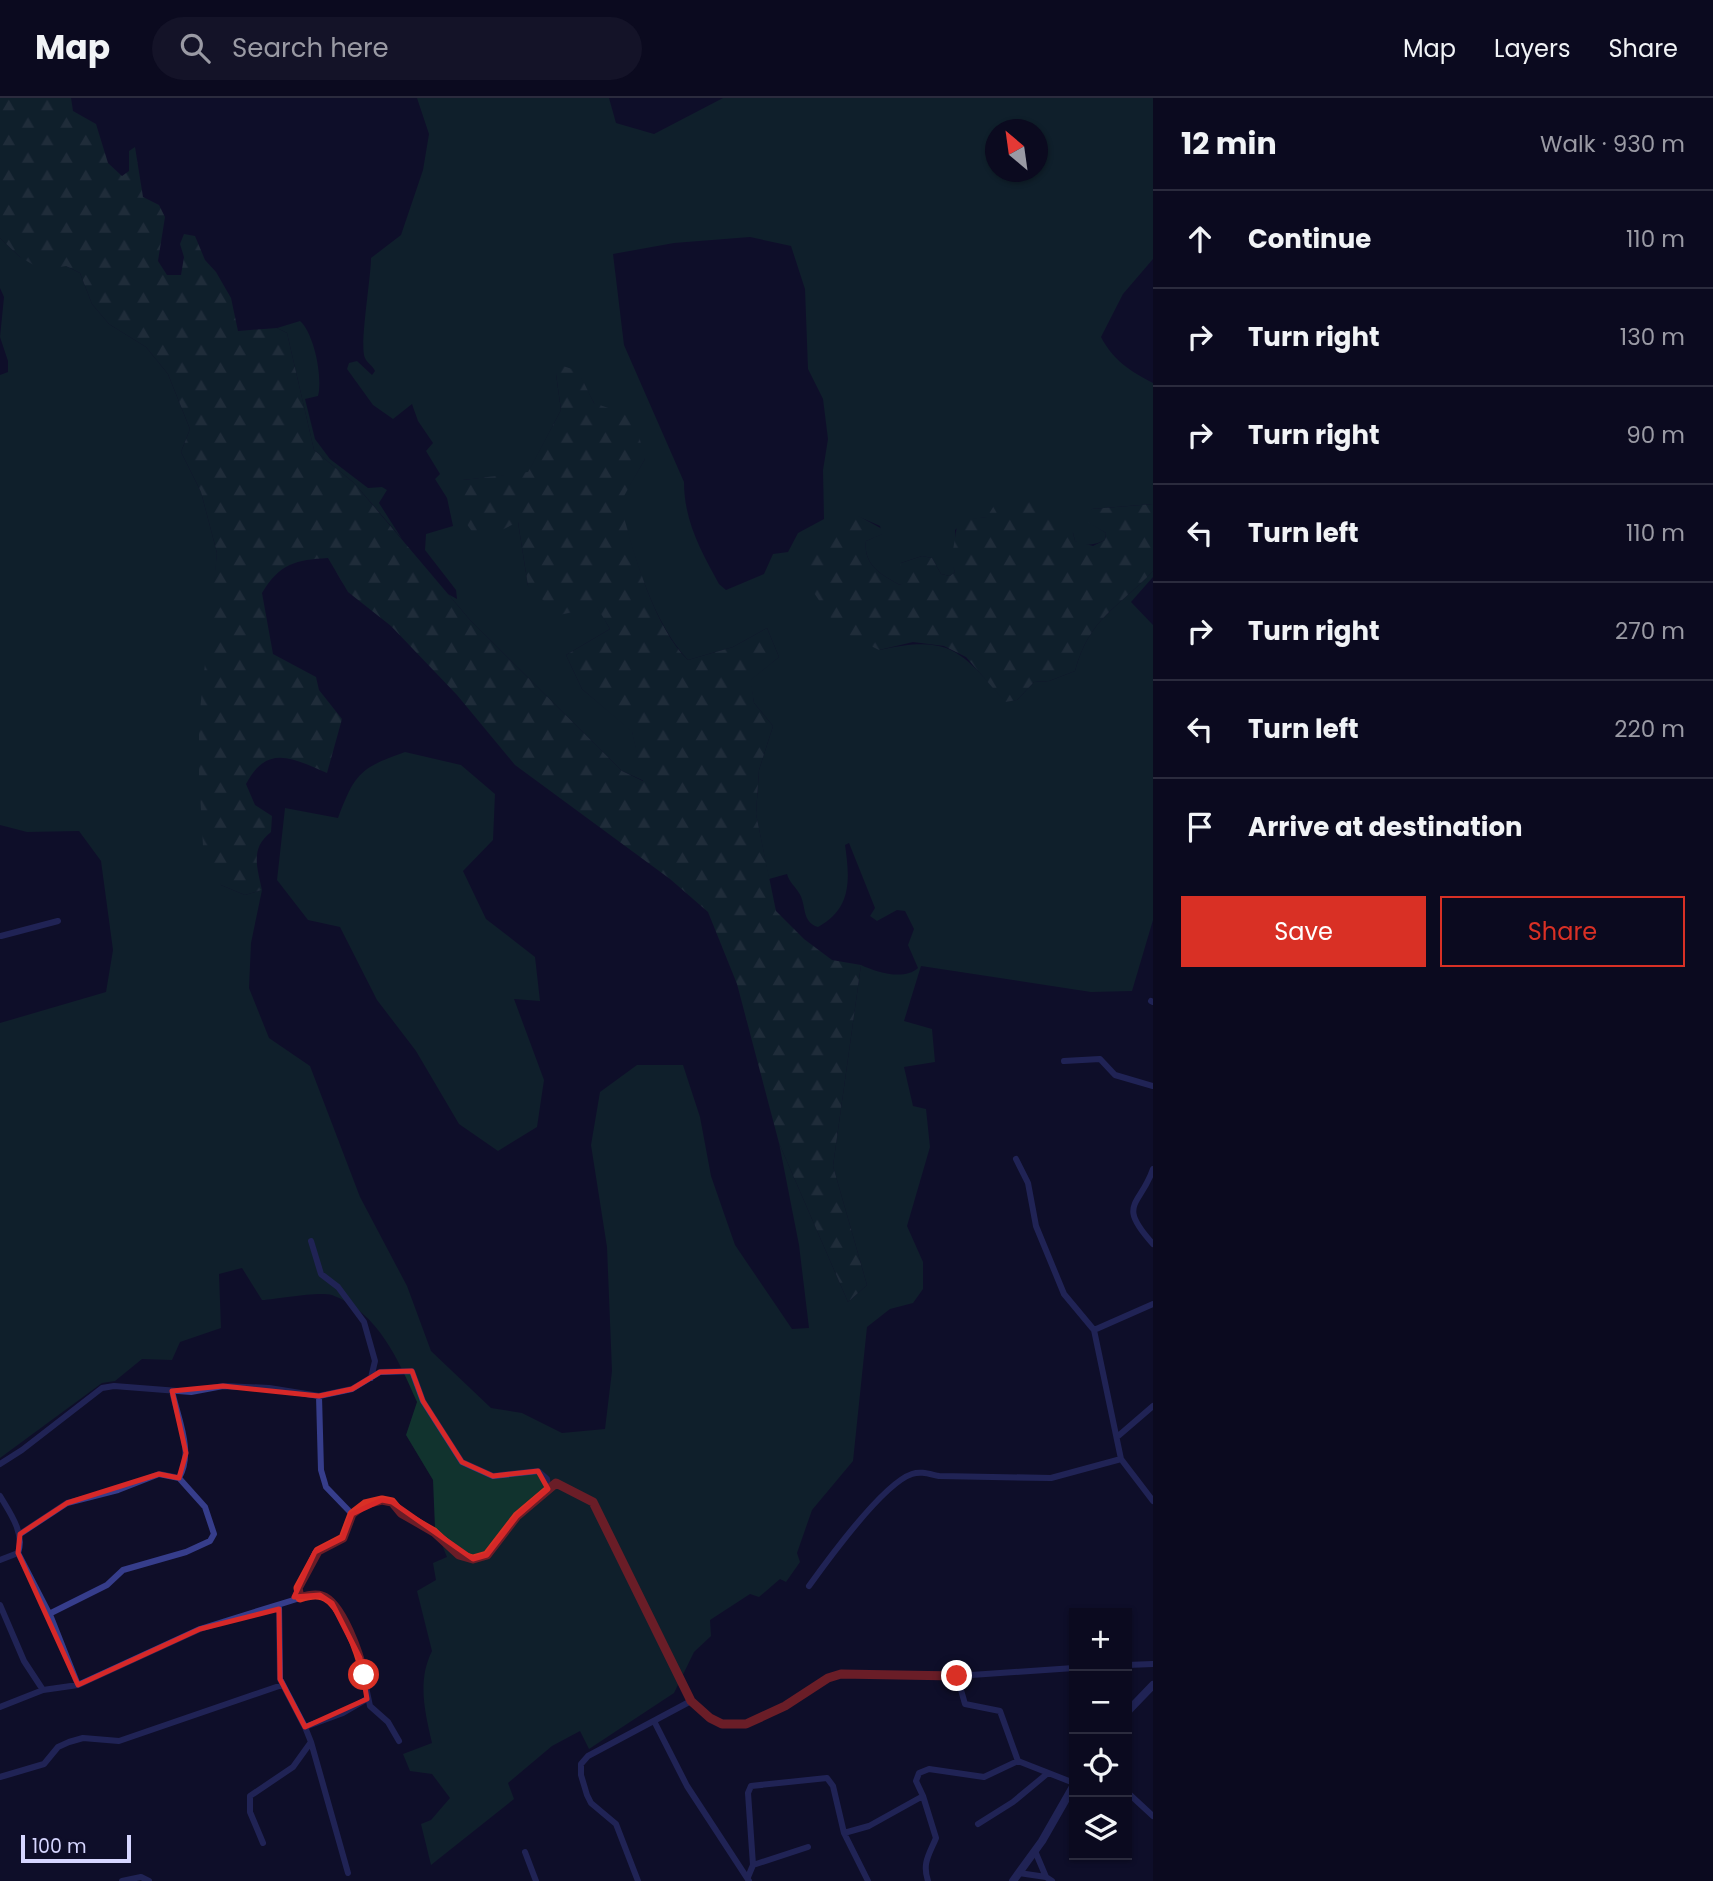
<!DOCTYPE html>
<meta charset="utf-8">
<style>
body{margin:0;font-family:Poppins,sans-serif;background:#141328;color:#f1f3f6}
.controls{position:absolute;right:21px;bottom:21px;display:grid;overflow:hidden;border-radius:0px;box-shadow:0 2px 5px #0004}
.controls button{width:63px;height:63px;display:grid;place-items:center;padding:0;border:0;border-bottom:2px solid #2b2b3d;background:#0b0a1f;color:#f1f3f6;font:35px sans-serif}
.compass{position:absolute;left:985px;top:21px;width:63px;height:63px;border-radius:50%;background:#0b0a1f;box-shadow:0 2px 5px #0004;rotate:331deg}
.scale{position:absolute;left:21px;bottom:18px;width:110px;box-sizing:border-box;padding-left:7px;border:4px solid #d6d6ff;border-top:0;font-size:19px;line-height:24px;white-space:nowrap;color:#d6d6ff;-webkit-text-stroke:5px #0f0e29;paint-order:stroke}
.stop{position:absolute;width:21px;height:21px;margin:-16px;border:5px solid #d93025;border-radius:50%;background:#fff}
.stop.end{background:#d93025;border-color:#fff;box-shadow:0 2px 7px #0008}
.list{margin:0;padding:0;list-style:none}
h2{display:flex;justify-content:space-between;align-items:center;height:91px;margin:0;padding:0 28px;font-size:30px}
h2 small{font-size:23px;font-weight:400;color:#9a9aa4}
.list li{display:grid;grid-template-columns:46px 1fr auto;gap:21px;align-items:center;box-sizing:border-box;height:98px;padding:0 28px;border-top:2px solid #2b2b3d}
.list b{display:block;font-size:26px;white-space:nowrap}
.list em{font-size:23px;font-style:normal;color:#9a9aa4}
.actions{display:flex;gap:14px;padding:21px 28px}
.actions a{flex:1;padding:16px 0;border:2px solid #d93025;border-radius:0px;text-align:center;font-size:24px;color:#d93025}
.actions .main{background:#d93025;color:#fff}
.icon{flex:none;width:38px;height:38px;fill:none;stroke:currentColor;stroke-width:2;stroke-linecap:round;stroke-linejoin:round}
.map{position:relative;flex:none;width:1153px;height:1783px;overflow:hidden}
header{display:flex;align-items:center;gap:42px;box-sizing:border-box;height:98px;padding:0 35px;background:#0b0a1f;border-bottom:2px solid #2b2b3d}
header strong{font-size:33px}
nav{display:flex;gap:38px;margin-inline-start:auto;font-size:24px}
.search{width:490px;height:63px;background:#141328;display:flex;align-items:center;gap:18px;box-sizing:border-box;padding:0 24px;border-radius:38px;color:#9a9aa4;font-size:26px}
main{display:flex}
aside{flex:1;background:#0b0a1f}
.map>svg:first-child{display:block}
</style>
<header>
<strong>Map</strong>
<div class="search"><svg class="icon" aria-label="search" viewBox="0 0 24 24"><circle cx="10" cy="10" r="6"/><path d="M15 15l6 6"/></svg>Search here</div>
<nav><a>Map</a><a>Layers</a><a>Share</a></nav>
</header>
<main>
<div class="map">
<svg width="1153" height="1783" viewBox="0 0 1153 1783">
<defs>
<pattern id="forest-firs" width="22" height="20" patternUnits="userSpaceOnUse" patternTransform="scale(1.75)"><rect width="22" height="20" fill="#11332e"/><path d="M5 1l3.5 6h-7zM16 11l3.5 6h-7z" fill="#33504d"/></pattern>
</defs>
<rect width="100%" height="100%" fill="#0f0e29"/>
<!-- grass -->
<path fill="#11332e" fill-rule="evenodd" d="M417,0H609L616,25L654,36L723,0H1153V161L1123,196L1101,239C1113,262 1130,273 1153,285V406L1092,411L1089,424L1106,435L1105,442C1094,447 1086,449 1075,443L1073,435L1006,410H993L988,419L966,422L955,432C957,447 950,460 955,474L950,478L941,476L932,460L922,458L901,465L906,484L900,487C881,477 863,467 866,443L882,436L880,428L855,417L879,552C951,536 961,553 1005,603L1017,602L1034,584L1049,583L1075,573C1089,520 1118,510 1153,473V479L1131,504L1153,527V822L1132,893L1091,894L921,868L904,923L932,931L935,964L904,969L913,1008L926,1011L930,1049L907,1128L923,1164V1191L913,1205L890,1211L867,1229L853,1363L812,1412L797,1455L800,1464L786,1484L780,1481L759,1499L750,1496L710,1522L711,1538L694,1554L674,1595L589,1651L580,1633L552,1648L508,1685L514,1701L431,1767L421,1726L431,1722L450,1700L432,1676L410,1673L403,1656L432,1645C425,1614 417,1583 432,1553L417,1493L436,1482L433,1465L447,1459L435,1430L433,1382L406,1337L417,1304C399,1263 378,1214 332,1197C319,1193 278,1201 262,1202L242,1170L219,1176L221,1230L180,1244L172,1262L142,1261L115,1283L102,1285L0,1360V925L106,894L113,852L101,763L79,733L27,734L0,727V277L8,274V263L0,239L4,199L0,190V140L20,159L66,168L80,175L92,206L109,226L146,249L168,276L190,331L181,354L201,394L217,455L210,536L221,787L245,797L262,792L251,845L249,890L269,940L310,968L360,1099L407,1188L431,1253L491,1310L522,1315L562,1335L605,1331L612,1273L607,1149L591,1047L600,994L637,967H683L700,1019L711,1078L735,1147L792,1231L809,1230L799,1147L779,1045L848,1204L867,1187L833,1068L861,867C876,874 904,883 918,870L908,847L914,831L905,813L897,812L877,823L870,818L875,810L849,745L845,747C850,781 852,811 818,829C801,824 807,807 799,795C795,788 789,784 787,776L769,781L756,716L759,672L773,628L754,605L750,582L779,559L767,530L733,549L688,562C651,522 634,456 619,405L645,361L594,305L577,273L556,276L561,312L528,375L463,382L518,424L528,488L597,508L610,531L566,557L582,591L632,633L644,683L622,673L470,522L448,496L457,501L456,492L425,452L426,436L453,428L447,400L435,381L440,376L426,353L433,345L418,323L412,306L393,321L373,307L347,271L349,265L357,263L372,277L375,273C373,268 367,265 365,260C359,249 371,180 371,160L401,137L423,72L429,36ZM996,32H1038V74H996ZM750,139L791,148L805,191L808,271L823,301L828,341L823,372L824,421L798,435L788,454L773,456L764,476L726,492L719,486C701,453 684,423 684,384L624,247L613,156L674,145Z
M300,223C314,235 323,280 318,298L305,301L315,341L330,361L368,390L382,389L387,392L379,405L402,441L354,385L314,352L287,235L277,230Z
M405,654L461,667L495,696L493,742L463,773L486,821L535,859L540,903L514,901L544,982L537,1029L498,1053L459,1026L416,953L377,902L340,829L308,822L277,782L285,710L338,720C355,675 360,670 405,654Z"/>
<!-- forest -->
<path fill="url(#forest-firs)" d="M0,0H71L73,13L96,26L108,65L122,78L129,73V53L135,49L143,99L159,107L165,119L158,163L167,177H181L184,159L180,146L184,136L195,138L205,162L216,174L231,200L238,233L277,230L287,235L314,352L354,385L470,522L622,673L643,683L632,634L582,591L566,557L610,531L597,509L559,517L528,488L518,424L479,443L458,414L463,382L528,374L561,312L556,276L563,268L578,273L594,305L634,319L645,361L620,405C633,452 653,528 688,562L733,549L767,530L779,559L751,582L754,605L773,628L759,672L756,716L776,813L804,841L832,862L861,867L833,1068L867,1187L848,1204L779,1045L737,886L708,814L670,781L515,667L457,597L391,528L348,494L328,460C296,462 280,465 262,495L273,556L316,579L319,592L342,621L327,675C292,660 267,646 246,686L255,707L272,718L271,734C250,750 257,769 262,792L245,797L221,787L203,748L199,677V621L217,455L201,394L181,354L190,331L168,276L146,249L109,226L92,206L80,175L66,168L42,172L20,159L0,140Z
M1012,402C1045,406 1067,404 1075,443L1093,448L1105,442L1106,435L1089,425L1087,417L1092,411L1153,406V473C1118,510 1089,520 1075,573L1049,583L1034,584L1017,602L1005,604L966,559L944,548L913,544L879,552L839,532L806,483L802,457L835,424L855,416L884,432L883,436L866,443C863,467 881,477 900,487L905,483L899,470L901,465L922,458L932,460L941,476L950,478L955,474L951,464L958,422L987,419L995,406L1006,410Z"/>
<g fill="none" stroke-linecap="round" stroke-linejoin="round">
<!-- minor -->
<path stroke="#363d8b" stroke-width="6" d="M1,838L58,823
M1151,903L1153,904
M1064,963L1100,961L1115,977L1153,988
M1016,1061L1028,1085L1036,1128L1064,1196L1094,1232L1121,1361
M1153,1071C1140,1109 1116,1105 1153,1146
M311,1143L321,1176L338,1189L364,1224L375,1263L371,1280
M1094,1232L1153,1206
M172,1293C178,1321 194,1354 179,1380
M319,1298L321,1372L326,1389L352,1416
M1117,1339L1153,1308
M0,1366L22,1352L102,1290L114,1288L191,1294L223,1288L269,1290L319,1298L352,1291L380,1274L412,1273L423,1303L462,1364L493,1378L538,1373L547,1381L548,1391L517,1418L487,1457L473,1461L459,1457L434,1434L401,1415L392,1404L382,1402L365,1407L352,1416L343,1440L318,1453L298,1490L300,1500
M548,1391L556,1385L593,1404L691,1603L710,1620L722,1626H746L785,1608L828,1580L841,1576L957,1578L1074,1570
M0,1398C10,1415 25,1435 18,1455L0,1462
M20,1436L67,1405L118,1392L159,1376L179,1380L205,1409L214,1436L210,1443L186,1454L123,1472L107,1487L49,1516
M18,1455L51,1519L78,1587
M809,1488C827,1463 884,1385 912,1376C921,1373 929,1376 939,1378L1051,1380L1121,1361L1153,1403
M0,1507L24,1563L43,1592
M279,1507L280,1581L305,1629
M1127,1567L1153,1566
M957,1578L965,1606L1000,1613L1018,1663L1074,1685
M0,1609L43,1592L78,1587L200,1531L300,1500L320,1497L332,1505L344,1522L360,1560L370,1608L388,1624L399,1643
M654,1623L687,1688L749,1783
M311,1644L348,1775
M0,1679L44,1666L58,1649L69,1644L83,1640L119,1643L282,1587
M1127,1694L1153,1718
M923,1698L936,1740C929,1757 922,1765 928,1783
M978,1726L1013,1704L1048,1675
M263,1745L250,1714V1698L293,1669L311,1644L305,1629L343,1615L367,1601
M1035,1753L1046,1779
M525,1754L536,1783
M753,1767L808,1749
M1019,1775L1046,1779L1052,1783
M748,1779L753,1767L748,1695L751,1688L827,1680L833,1688L844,1735
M122,1783L141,1779L149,1783
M638,1783L616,1726L591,1705L587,1697L581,1677V1666L588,1658L691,1603
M868,1783L844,1735L869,1728L923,1698L916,1683L919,1675L929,1671L984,1679L1018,1663"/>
<!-- tertiary -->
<path stroke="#363d8b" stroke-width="8" d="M1127,1614L1153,1587
M1013,1783L1042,1743L1074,1687"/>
</g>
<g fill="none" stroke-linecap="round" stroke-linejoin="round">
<!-- route -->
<path stroke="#d93025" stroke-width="9" d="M364,1577C360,1558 342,1504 322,1498C316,1496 306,1498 300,1500L298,1490L318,1453L343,1440L352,1416L365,1406L382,1402L392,1404L401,1415L434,1434L459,1457L473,1461L487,1457L517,1418L556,1385L593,1404L691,1603L710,1620L722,1626H746L785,1608L828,1580L841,1576L957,1578"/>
</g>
<!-- marked area -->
<path d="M0 0H1153V1783H0ZM412,1273L423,1303L462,1364L493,1378L538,1373L548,1391L517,1418L487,1457L473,1461L392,1404L382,1402L352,1416L343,1440L315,1454L294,1499L320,1497L332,1505L360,1560L367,1601L305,1629L280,1581L279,1511L200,1531L78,1587L18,1455L20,1436L67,1405L159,1376L179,1380L186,1355L172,1293L223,1288L319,1298L352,1291L380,1274Z" fill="#0f0e29" fill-opacity=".55" fill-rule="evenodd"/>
<path fill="none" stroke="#d62828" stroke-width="5" stroke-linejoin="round" d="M412,1273L423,1303L462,1364L493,1378L538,1373L548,1391L517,1418L487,1457L473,1461L392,1404L382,1402L352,1416L343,1440L315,1454L294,1499L320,1497L332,1505L360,1560L367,1601L305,1629L280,1581L279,1511L200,1531L78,1587L18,1455L20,1436L67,1405L159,1376L179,1380L186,1355L172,1293L223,1288L319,1298L352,1291L380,1274Z"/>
</svg>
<div class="controls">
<button>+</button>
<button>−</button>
<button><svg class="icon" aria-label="locate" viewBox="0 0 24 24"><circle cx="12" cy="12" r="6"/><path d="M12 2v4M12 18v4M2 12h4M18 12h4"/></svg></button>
<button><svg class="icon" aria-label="layers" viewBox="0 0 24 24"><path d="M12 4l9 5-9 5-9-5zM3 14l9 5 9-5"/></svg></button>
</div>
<svg class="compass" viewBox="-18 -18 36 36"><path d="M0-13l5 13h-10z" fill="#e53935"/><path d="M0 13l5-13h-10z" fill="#9a9aa4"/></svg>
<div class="scale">100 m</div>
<div class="stop" style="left:364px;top:1577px"></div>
<div class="stop end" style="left:957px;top:1578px"></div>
</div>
<aside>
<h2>12 min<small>Walk · 930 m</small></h2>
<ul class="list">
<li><svg class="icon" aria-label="ahead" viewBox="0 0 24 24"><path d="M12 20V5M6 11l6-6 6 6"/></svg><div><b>Continue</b></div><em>110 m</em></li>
<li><svg class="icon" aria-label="right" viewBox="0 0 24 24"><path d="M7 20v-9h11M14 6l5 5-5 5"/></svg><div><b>Turn right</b></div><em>130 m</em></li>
<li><svg class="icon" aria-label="right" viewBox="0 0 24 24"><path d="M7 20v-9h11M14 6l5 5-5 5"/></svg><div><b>Turn right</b></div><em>90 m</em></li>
<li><svg class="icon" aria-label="left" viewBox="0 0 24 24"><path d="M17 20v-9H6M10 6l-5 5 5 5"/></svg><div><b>Turn left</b></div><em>110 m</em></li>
<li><svg class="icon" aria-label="right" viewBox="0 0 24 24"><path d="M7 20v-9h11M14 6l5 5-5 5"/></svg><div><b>Turn right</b></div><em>270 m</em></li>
<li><svg class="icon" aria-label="left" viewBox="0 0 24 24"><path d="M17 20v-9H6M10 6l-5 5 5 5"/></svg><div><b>Turn left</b></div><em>220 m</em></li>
<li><svg class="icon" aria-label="arrive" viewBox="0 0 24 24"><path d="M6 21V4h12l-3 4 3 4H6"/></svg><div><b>Arrive at destination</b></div></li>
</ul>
<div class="actions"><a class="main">Save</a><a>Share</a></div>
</aside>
</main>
